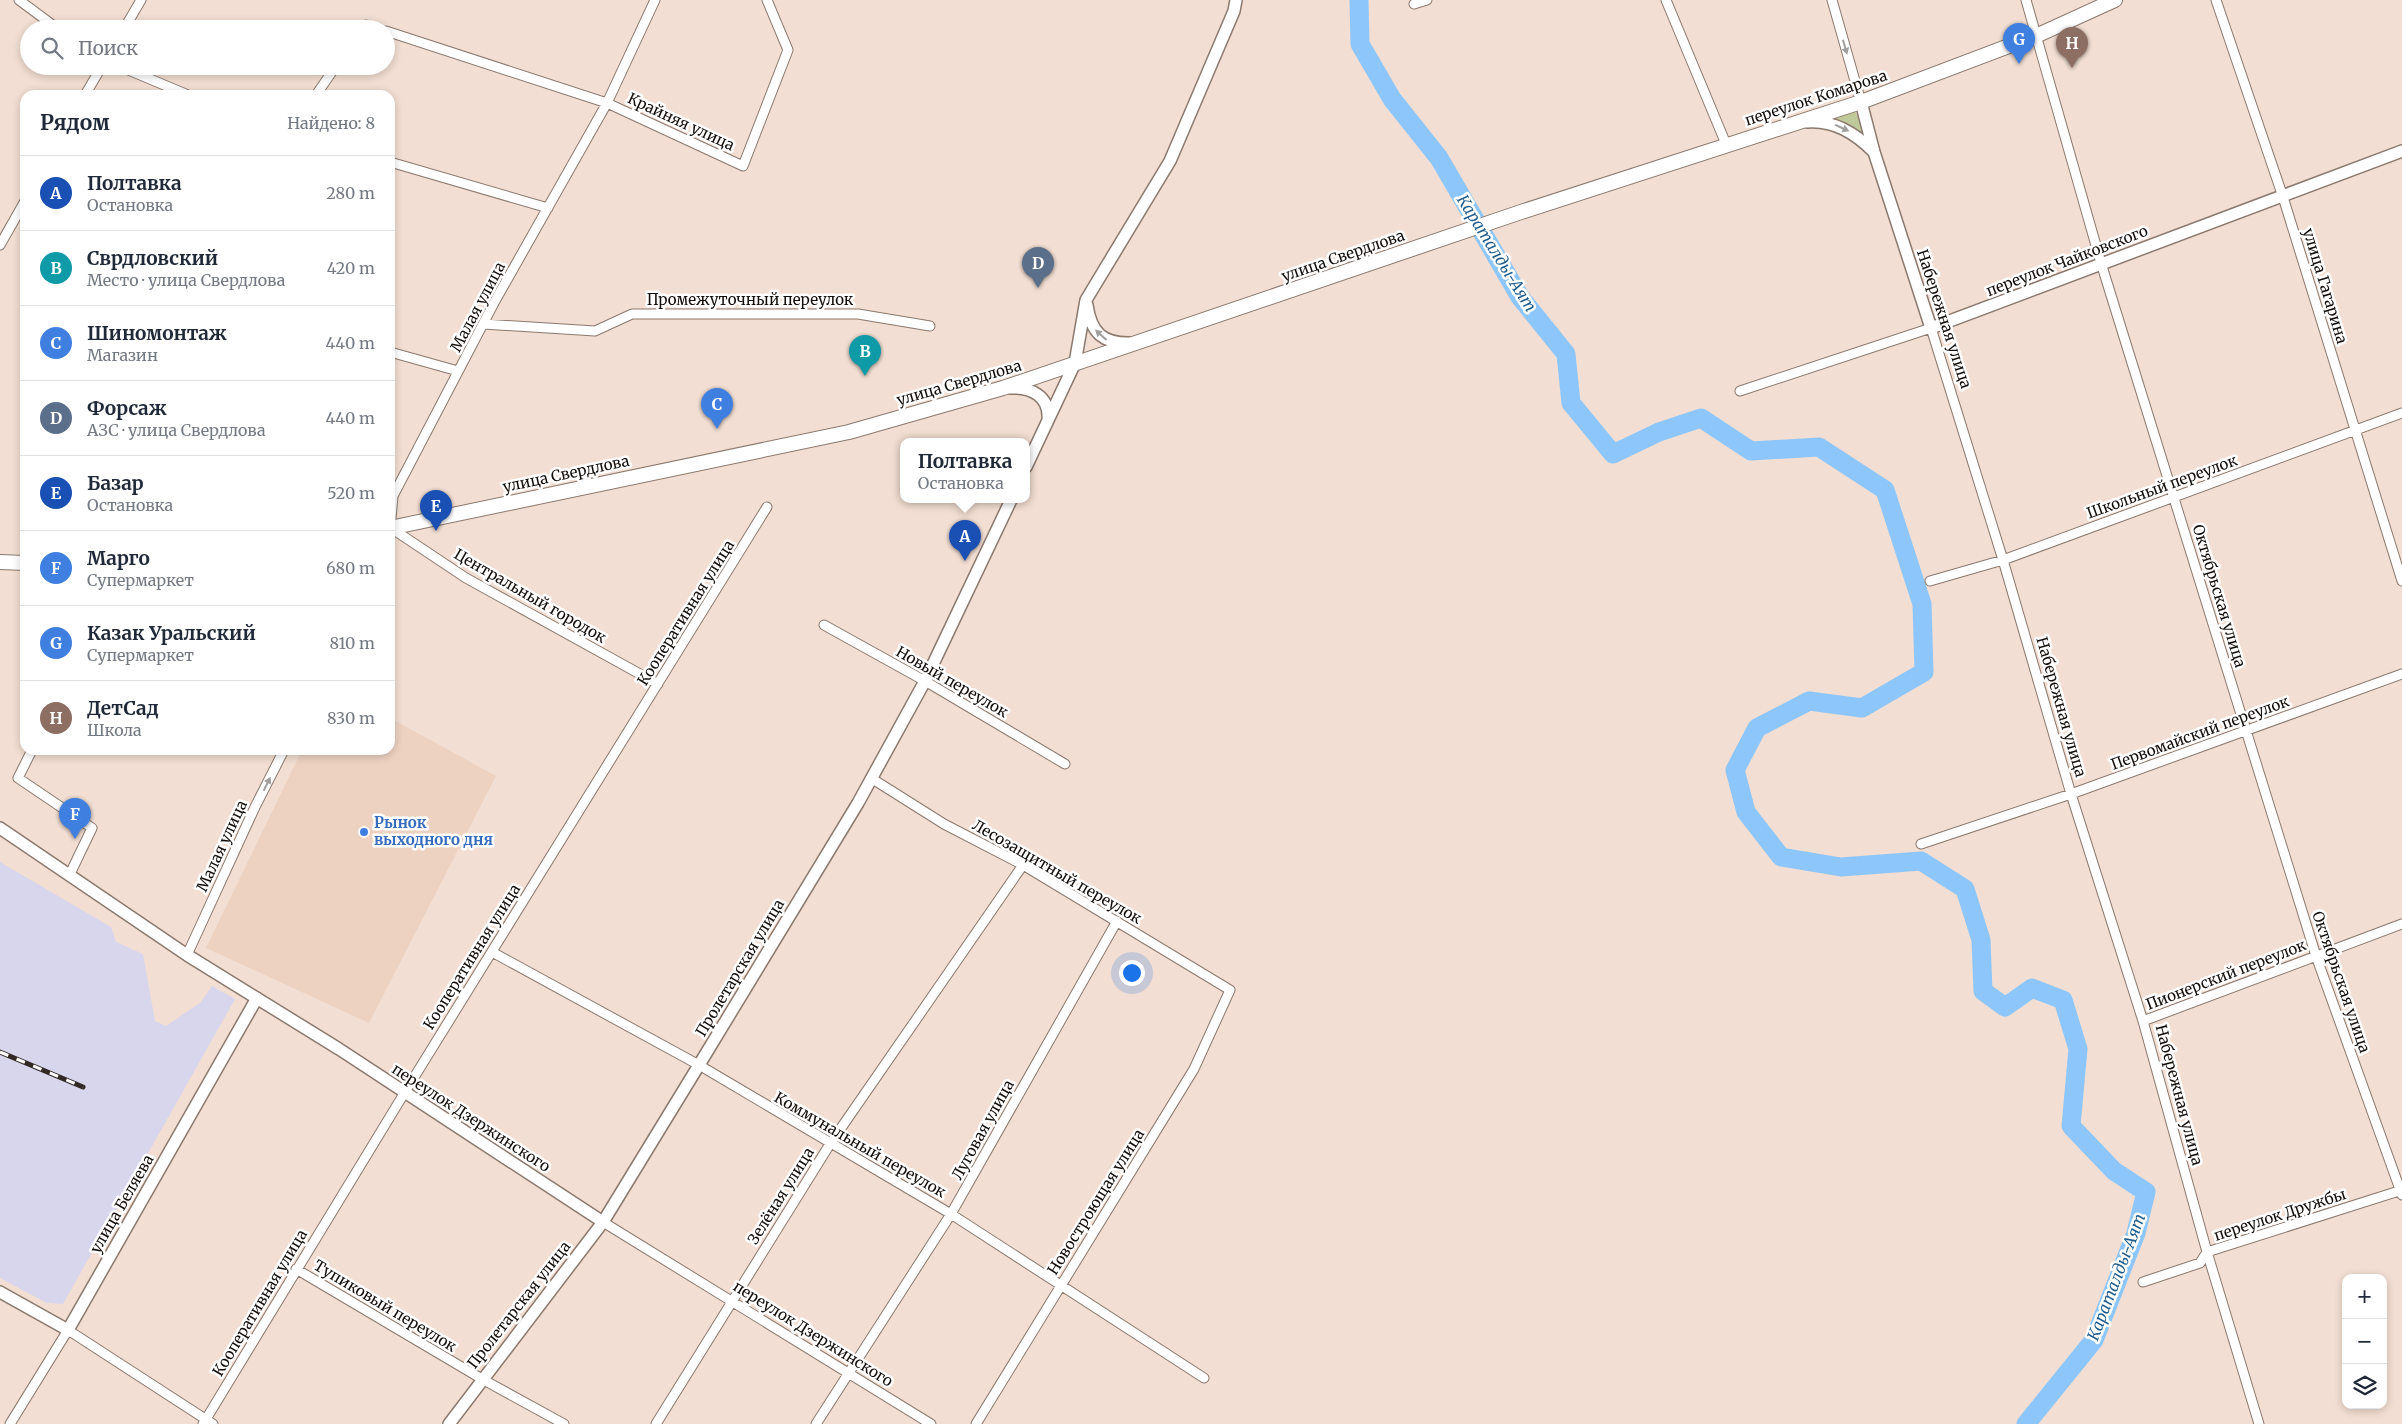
<!DOCTYPE html>
<html lang="ru">
<meta charset="utf-8">
<style>
body{margin:0;font-family:Merriweather,serif;background:#f6f6f7;color:#1f2937}
.controls{position:absolute;right:15px;bottom:15px;display:grid;overflow:hidden;border-radius:10px;box-shadow:0 2px 8px #0003}
.controls button{width:45px;height:45px;display:grid;place-items:center;padding:0;border:0;border-bottom:1px solid #e0e1e3;background:#fff;color:#1f2937;font:25px sans-serif}
.you{position:absolute;left:1131px;top:972px;width:18px;height:18px;margin:-12px;border:4px solid #fff;border-radius:50%;background:#1a73e8;box-shadow:0 0 0 8px #1a73e833}
.badge{display:grid;place-items:center;width:32px;height:32px;border-radius:50%;background:#42877b;color:#fff;font-size:16px;font-weight:700}
.pin{position:absolute;translate:-50% -41px;filter:drop-shadow(0 1px 2px #0008)}
.pin::after{content:'';position:absolute;top:26px;width:18px;height:15px;background:inherit;clip-path:polygon(0 0,100% 0,50% 100%)}
.popup{position:absolute;left:900px;top:438px;width:130px;height:65px;box-sizing:border-box;display:grid;place-content:center;border-radius:10px;background:#fff;filter:drop-shadow(0 1px 4px #0005);font-size:16px;white-space:nowrap;color:#747a83}
.popup b{font-size:19px;color:#1f2937}
.popup::after{content:'';position:absolute;left:50%;top:100%;margin-left:-10px;border:10px solid transparent;border-top-color:#fff}
.list{margin:0;padding:0;list-style:none}
h2{display:flex;justify-content:space-between;align-items:center;height:65px;margin:0;padding:0 20px;font-size:21px}
h2 small{font-size:16px;font-weight:400;color:#747a83}
.list li{display:grid;grid-template-columns:32px 1fr auto;gap:15px;align-items:center;box-sizing:border-box;height:75px;padding:0 20px;border-top:1px solid #e0e1e3}
.list b{display:block;font-size:19px;white-space:nowrap}
.list p{margin:0;font-size:16px;white-space:nowrap;color:#747a83}
.list em{font-size:16px;font-style:normal;color:#747a83}
.icon{flex:none;width:28px;height:28px;fill:none;stroke:currentColor;stroke-width:2;stroke-linecap:round;stroke-linejoin:round}
.map{position:relative;flex:none;width:2402px;height:1424px;overflow:hidden}
.search{position:absolute;background:#fff;box-shadow:0 2px 8px #0003;left:20px;top:20px;width:375px;height:55px;display:flex;align-items:center;gap:12px;box-sizing:border-box;padding:0 18px;border-radius:28px;color:#747a83;font-size:19px}
.panel{position:absolute;background:#fff;box-shadow:0 2px 8px #0003;left:20px;top:90px;width:375px;height:665px;border-radius:15px}
.map>svg:first-child{display:block}
</style>
<div class="map">
<svg width="2402" height="1424" viewBox="0 0 2402 1424">
<rect width="100%" height="100%" fill="#f2ded2"/>
<!-- built -->
<path fill="#edd2c1" d="M390,718L496,776L369,1023L206,948L302,750H390Z"/>
<!-- industrial -->
<path fill="#d8d6ec" d="M0,862L111,927L116,942L143,954L155,1021L166,1026L200,1003L212,986L235,999L63,1304L47,1303L0,1278Z"/>
<!-- green -->
<path fill="#c0c99a" d="M1855,111L1867,137L1832,119Z"/>
<g fill="none" stroke-linecap="round" stroke-linejoin="round">
<!-- river -->
<path stroke="#8cc6fb" stroke-width="19" d="M1359,0L1360,44L1392,99L1439,158L1520,297L1566,354L1571,403L1613,454L1659,432L1701,418L1751,451L1819,447L1885,490L1922,604L1924,672L1862,708L1809,701L1757,728L1735,770L1746,812L1781,857L1841,867L1921,861L1965,889L1981,940L1983,991L2005,1007L2032,988L2063,1000L2078,1049L2071,1126L2114,1171L2146,1192L2136,1233L2094,1340L2026,1424"/>
<defs>
<path id="minor" d="M19,0L58,29
M1666,0L1726,144
M1832,0L1861,102
M2026,0L2101,263L2316,956L2402,1195
M2216,0L2283,197L2402,581
M1414,4L1427,0
M124,29L141,0
M363,29L366,25L379,29
M386,31L607,103L743,166L788,50L767,0
M119,66L188,95
M85,95L102,66
M316,95L336,66
M390,162L548,208
M0,245L25,201
M483,324L595,331L632,314H858L930,326
M390,352L458,371
M1740,391L1931,328L2003,560L2071,794L2143,1021L2207,1252L2259,1424
M391,528L466,578L658,684
M390,529L393,496L495,301L607,103L655,0
M1930,581L2003,560L2402,413
M824,625L925,681L1065,764
M32,750L18,778L92,828L69,876
M871,778L944,824L1023,865L1230,990L1194,1069L976,1424
M1921,844L2071,794L2402,674
M492,952L699,1065L951,1214L1204,1378
M187,955L255,807L284,750
M2143,1021L2402,924
M603,1222L931,1424
M296,1269L482,1379L564,1424
M2143,1282L2200,1263L2207,1252L2402,1190
M10,1424L68,1330L213,1424
M203,1424L405,1092L767,507
M656,1424L830,1144L1023,865
M816,1424L951,1214L1117,921"/>
<path id="tertiary" d="M1861,102L1874,152L1931,328L2402,151
M1807,122C1834,120 1855,133 1874,152
M1087,305C1091,333 1103,344 1131,343
M1010,388C1031,387 1050,396 1048,420
M1026,467L1075,363L1086,300L1170,161L1234,11L1236,0
M0,828L187,955L339,1049L603,1222
M0,1292L68,1330L257,998
M449,1424L603,1222L699,1065L858,803L925,681L1011,500"/>
<path id="primary" d="M390,528L849,432L1003,388L1521,212L1861,102L2038,35L2115,0
M0,562L25,563"/>
</defs>
<!-- minor casing -->
<use href="#minor" stroke="#8b796e" stroke-width="11"/>
<!-- tertiary casing -->
<use href="#tertiary" stroke="#8b796e" stroke-width="14"/>
<!-- primary casing -->
<use href="#primary" stroke="#8b796e" stroke-width="16"/>
<!-- minor -->
<use href="#minor" stroke="#fff" stroke-width="9"/>
<!-- tertiary -->
<use href="#tertiary" stroke="#fff" stroke-width="11"/>
<!-- primary -->
<use href="#primary" stroke="#fff" stroke-width="14"/>
<defs>
<path id="rail" d="M0,1052L83,1087"/>
</defs>
<!-- rail casing -->
<use href="#rail" stroke="#312924" stroke-width="5"/>
<!-- rail -->
<use href="#rail" stroke="#fff" stroke-width="3" stroke-dasharray="9" stroke-linecap="butt"/>
</g>
<!-- one-way arrows -->
<defs><path id="oneway-solid" d="M-6-.8H1V-3.2L6.5 0L1 3.2V.8H-6Z" transform="scale(1.25)"/></defs>
<g fill="#a19f9d">
<use href="#oneway-solid" transform="translate(1845 47) rotate(74)"/>
<use href="#oneway-solid" transform="translate(1842 128) rotate(24)"/>
<use href="#oneway-solid" transform="translate(1101 335) rotate(-138)"/>
<use href="#oneway-solid" transform="translate(267 784) rotate(-63)"/>
</g>
<!-- markers -->
<circle fill="#3f7fe0" stroke="#fff" stroke-width="2" cx="364" cy="832" r="5"/>
<g text-anchor="middle" stroke-width="5" stroke-linejoin="round" paint-order="stroke">
<!-- street labels -->
<g font-size="15" fill="#140e0a" stroke="#fff">
<text transform="translate(1816 98) rotate(-18)" y="5">переулок Комарова</text>
<text transform="translate(681 122) rotate(25)" y="5">Крайняя улица</text>
<text transform="translate(1343 256) rotate(-19)" y="5">улица Свердлова</text>
<text transform="translate(2067 261) rotate(-21)" y="5">переулок Чайковского</text>
<text transform="translate(2325 286) rotate(73)" y="5">улица Гагарина</text>
<text x="750" y="305">Промежуточный переулок</text>
<text transform="translate(478 307) rotate(-62)" y="5">Малая улица</text>
<text transform="translate(1944 319) rotate(72)" y="5">Набережная улица</text>
<text transform="translate(959 383) rotate(-16)" y="5">улица Свердлова</text>
<text transform="translate(566 474) rotate(-12)" y="5">улица Свердлова</text>
<text transform="translate(2162 487) rotate(-20)" y="5">Школьный переулок</text>
<text transform="translate(530 596) rotate(30)" y="5">Центральный городок</text>
<text transform="translate(2219 596) rotate(73)" y="5">Октябрьская улица</text>
<text transform="translate(686 613) rotate(-58)" y="5">Кооперативная улица</text>
<text transform="translate(952 682) rotate(30)" y="5">Новый переулок</text>
<text transform="translate(2061 707) rotate(74)" y="5">Набережная улица</text>
<text transform="translate(2200 733) rotate(-20)" y="5">Первомайский переулок</text>
<text transform="translate(222 846) rotate(-65)" y="5">Малая улица</text>
<text transform="translate(1057 872) rotate(30)" y="5">Лесозащитный переулок</text>
<text transform="translate(472 957) rotate(-58)" y="5">Кооперативная улица</text>
<text transform="translate(740 968) rotate(-59)" y="5">Пролетарская улица</text>
<text transform="translate(2226 975) rotate(-21)" y="5">Пионерский переулок</text>
<text transform="translate(2341 982) rotate(71)" y="5">Октябрьская улица</text>
<text transform="translate(2179 1095) rotate(75)" y="5">Набережная улица</text>
<text transform="translate(471 1118) rotate(33)" y="5">переулок Дзержинского</text>
<text transform="translate(983 1130) rotate(-61)" y="5">Луговая улица</text>
<text transform="translate(860 1145) rotate(30)" y="5">Коммунальный переулок</text>
<text transform="translate(781 1196) rotate(-58)" y="5">Зелёная улица</text>
<text transform="translate(1096 1202) rotate(-58)" y="5">Новостроющая улица</text>
<text transform="translate(122 1204) rotate(-60)" y="5">улица Беляева</text>
<text transform="translate(2280 1215) rotate(-18)" y="5">переулок Дружбы</text>
<text transform="translate(260 1303) rotate(-59)" y="5">Кооперативная улица</text>
<text transform="translate(519 1305) rotate(-52)" y="5">Пролетарская улица</text>
<text transform="translate(385 1306) rotate(31)" y="5">Тупиковый переулок</text>
<text transform="translate(813 1334) rotate(32)" y="5">переулок Дзержинского</text>
</g>
<!-- shop labels -->
<g font-size="15" font-weight="bold" fill="#366cbe" stroke="#fff" text-anchor="start">
<text x="374" y="828">Рынок<tspan x="374" dy="17">выходного дня</tspan></text>
</g>
<!-- water labels -->
<g font-size="16" font-style="italic" fill="#1e5c8d" stroke="#fff">
<text transform="translate(1497 253) rotate(58)" y="6">Караталды-Аят</text>
<text transform="translate(2116 1277) rotate(-69)" y="6">Караталды-Аят</text>
</g>
</g>
</svg>
<div class="controls">
<button>+</button>
<button>−</button>
<button><svg class="icon" aria-label="layers" viewBox="0 0 24 24"><path d="M12 4l9 5-9 5-9-5zM3 14l9 5 9-5"/></svg></button>
</div>
<div class="you"></div>
<div class="pin badge" style="left:965px;top:561px;background:#1a4fb4">A</div>
<div class="popup"><b>Полтавка</b>Остановка</div>
<div class="pin badge" style="left:865px;top:376px;background:#0f9aa8">B</div>
<div class="pin badge" style="left:717px;top:429px;background:#3f7fe0">C</div>
<div class="pin badge" style="left:1038px;top:288px;background:#5c6f8a">D</div>
<div class="pin badge" style="left:436px;top:531px;background:#1a4fb4">E</div>
<div class="pin badge" style="left:75px;top:839px;background:#3f7fe0">F</div>
<div class="pin badge" style="left:2019px;top:64px;background:#3f7fe0">G</div>
<div class="pin badge" style="left:2072px;top:68px;background:#8d6e63">H</div>
<div class="search"><svg class="icon" aria-label="search" viewBox="0 0 24 24"><circle cx="10" cy="10" r="6"/><path d="M15 15l6 6"/></svg>Поиск</div>
<section class="panel">
<h2>Рядом<small>Найдено: 8</small></h2>
<ul class="list">
<li><span class="badge" style="background:#1a4fb4">A</span><div><b>Полтавка</b><p>Остановка</p></div><em>280 m</em></li>
<li><span class="badge" style="background:#0f9aa8">B</span><div><b>Сврдловский</b><p>Место · улица Свердлова</p></div><em>420 m</em></li>
<li><span class="badge" style="background:#3f7fe0">C</span><div><b>Шиномонтаж</b><p>Магазин</p></div><em>440 m</em></li>
<li><span class="badge" style="background:#5c6f8a">D</span><div><b>Форсаж</b><p>АЗС · улица Свердлова</p></div><em>440 m</em></li>
<li><span class="badge" style="background:#1a4fb4">E</span><div><b>Базар</b><p>Остановка</p></div><em>520 m</em></li>
<li><span class="badge" style="background:#3f7fe0">F</span><div><b>Марго</b><p>Супермаркет</p></div><em>680 m</em></li>
<li><span class="badge" style="background:#3f7fe0">G</span><div><b>Казак Уральский</b><p>Супермаркет</p></div><em>810 m</em></li>
<li><span class="badge" style="background:#8d6e63">H</span><div><b>ДетСад</b><p>Школа</p></div><em>830 m</em></li>
</ul>
</section>
</div>
